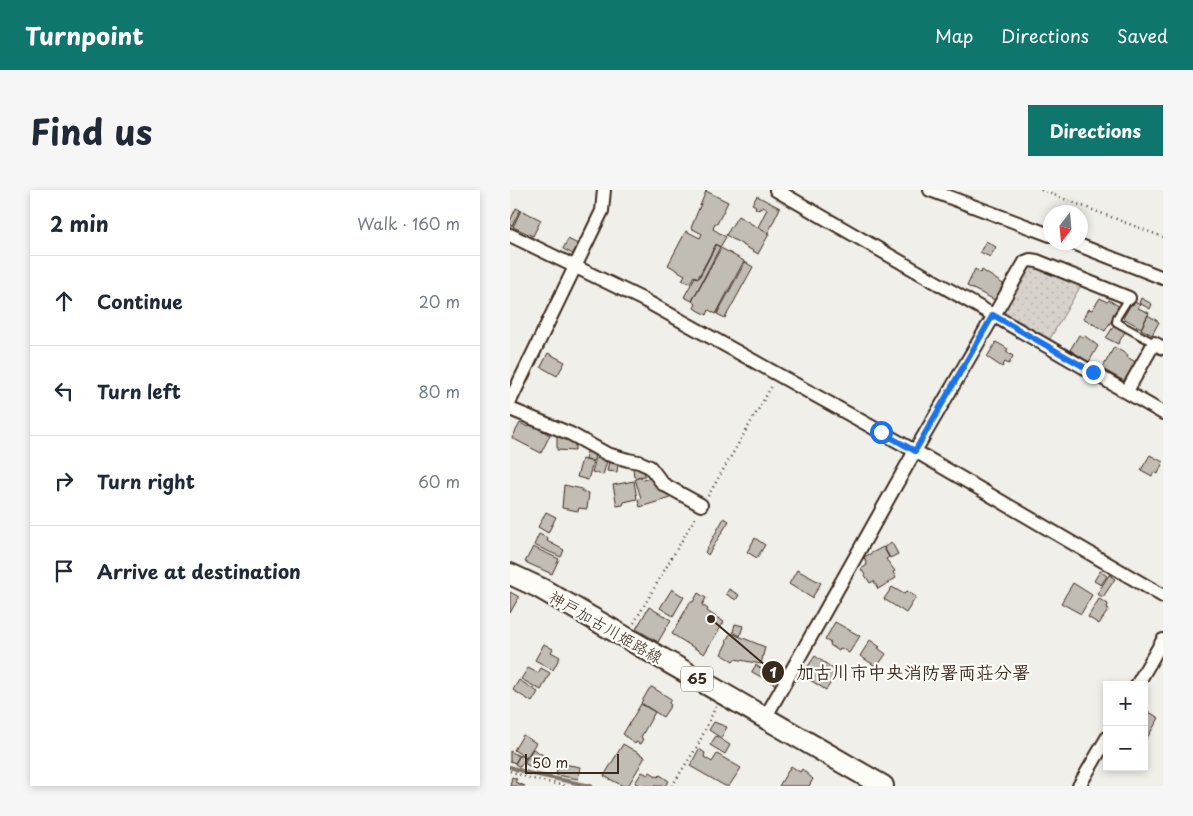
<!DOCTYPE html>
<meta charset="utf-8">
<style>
body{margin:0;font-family:"Playpen Sans","Klee One",sans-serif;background:#f6f6f7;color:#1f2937}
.controls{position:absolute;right:15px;bottom:15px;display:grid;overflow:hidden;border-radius:0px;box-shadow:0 2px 8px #0003}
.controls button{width:45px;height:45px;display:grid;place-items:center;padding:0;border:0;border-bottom:1px solid #e0e1e3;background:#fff;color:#1f2937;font:25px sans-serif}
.compass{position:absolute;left:533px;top:15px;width:45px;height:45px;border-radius:50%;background:#fff;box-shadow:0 2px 8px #0003;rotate:196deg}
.scale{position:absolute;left:15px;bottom:12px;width:94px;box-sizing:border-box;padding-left:5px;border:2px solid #3b2a1e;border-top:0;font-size:14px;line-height:18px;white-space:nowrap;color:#3b2a1e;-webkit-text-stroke:4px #fdfcf7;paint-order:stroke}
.stop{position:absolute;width:15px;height:15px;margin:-11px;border:4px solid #1a73e8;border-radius:50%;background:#fff}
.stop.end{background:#1a73e8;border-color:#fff;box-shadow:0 1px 5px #0008}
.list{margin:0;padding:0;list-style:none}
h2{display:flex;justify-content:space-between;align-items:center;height:65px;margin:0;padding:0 20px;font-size:21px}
h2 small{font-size:16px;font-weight:400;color:#747a83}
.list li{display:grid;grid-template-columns:32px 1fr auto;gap:15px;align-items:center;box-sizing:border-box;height:90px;padding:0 20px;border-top:1px solid #e0e1e3}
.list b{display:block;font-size:19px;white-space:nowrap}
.list em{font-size:16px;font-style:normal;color:#747a83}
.icon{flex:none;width:28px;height:28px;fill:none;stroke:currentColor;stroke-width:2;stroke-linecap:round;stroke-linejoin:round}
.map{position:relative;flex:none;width:653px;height:596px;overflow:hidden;border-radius:0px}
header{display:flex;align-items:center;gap:30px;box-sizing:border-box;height:70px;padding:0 25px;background:#0f766e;color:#fff}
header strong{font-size:24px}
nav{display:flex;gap:28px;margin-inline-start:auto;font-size:18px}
.intro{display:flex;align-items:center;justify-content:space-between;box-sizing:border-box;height:120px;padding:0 30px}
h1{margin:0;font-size:35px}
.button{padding:12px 22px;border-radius:0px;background:#0f766e;color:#fff;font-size:18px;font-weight:700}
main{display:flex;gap:30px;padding:0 30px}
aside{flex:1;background:#fff;border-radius:0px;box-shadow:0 2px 8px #0003}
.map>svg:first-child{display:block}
</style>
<header>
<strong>Turnpoint</strong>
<nav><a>Map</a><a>Directions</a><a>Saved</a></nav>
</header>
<div class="intro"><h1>Find us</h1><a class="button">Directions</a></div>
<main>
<aside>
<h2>2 min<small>Walk · 160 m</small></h2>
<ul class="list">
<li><svg class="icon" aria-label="ahead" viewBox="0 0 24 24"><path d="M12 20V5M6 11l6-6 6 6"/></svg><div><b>Continue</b></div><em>20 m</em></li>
<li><svg class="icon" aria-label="left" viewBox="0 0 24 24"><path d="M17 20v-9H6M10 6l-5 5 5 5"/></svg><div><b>Turn left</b></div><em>80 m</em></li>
<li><svg class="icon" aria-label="right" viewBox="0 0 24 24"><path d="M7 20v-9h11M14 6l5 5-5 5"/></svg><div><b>Turn right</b></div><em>60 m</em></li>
<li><svg class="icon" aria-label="arrive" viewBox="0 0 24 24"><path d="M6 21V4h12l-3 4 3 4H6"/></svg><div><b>Arrive at destination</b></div></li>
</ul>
</aside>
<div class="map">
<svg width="653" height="596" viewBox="0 0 653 596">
<defs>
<pattern id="grass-dots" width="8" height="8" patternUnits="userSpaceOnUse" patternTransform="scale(1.25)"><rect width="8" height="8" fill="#d7d2cc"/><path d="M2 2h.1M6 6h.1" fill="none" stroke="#b9b4af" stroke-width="1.8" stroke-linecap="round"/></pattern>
</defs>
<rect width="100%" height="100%" fill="#f1efea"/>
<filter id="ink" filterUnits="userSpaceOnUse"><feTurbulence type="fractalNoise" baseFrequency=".02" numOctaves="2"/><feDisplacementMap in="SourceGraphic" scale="10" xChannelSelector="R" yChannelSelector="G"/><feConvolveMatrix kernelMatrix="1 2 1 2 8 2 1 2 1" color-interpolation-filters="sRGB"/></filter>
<g filter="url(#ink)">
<!-- grass -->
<path fill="url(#grass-dots)" stroke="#897e75" d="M523,74L573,92L538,152L490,124L518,75Z"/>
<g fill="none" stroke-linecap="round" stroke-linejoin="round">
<!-- stream -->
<path stroke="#80746b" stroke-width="4" d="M0,577L18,583L81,596"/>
</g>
<!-- building -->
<path fill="#c1bcb4" stroke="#3b2a1e" d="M196,1L218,12L207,34L205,33L203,39L216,47L210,57L206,54L188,88L184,86L180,93L172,90L175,85L158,75L176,41L190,48L192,44L181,38Z
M247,6L270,18L258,43L248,37L257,19L253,17L252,19L250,18L249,20L245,18L246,16L242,14Z
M6,18L10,20L2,36L0,35V31Z
M11,20L31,30L23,46L3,37Z
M228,26L259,44L248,64L216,45Z
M58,49L68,54L63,64L53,59Z
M476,51L486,57L480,67L470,62Z
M206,55L210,57L182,111L174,107L185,87L189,88Z
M211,58L234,71L206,124L199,120L197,125L184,118L186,114L182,111Z
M235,72L243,77L215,128L207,124Z
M465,79L471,83L472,80L493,94L494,96L485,110L457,96Z
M590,108L597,112L599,110L610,117L595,141L573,128L579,119L582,120Z
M631,108L642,114L640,119L629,113Z
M623,111L630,115L628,118L639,123L631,138L613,128Z
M638,125L649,132L642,145L631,139Z
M605,134L616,140L608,154L596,148Z
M569,145L573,147L575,146L588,156L579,172L560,160Z
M486,152L498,159L496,162L503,166L499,174L495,172L492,177L477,167Z
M604,157L618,165L617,167L629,174L618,193L592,179Z
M38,163L55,172L47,186L31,177Z
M10,233L18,237L20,234L40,245L31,263L2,248Z
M47,247L65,249V261L47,260Z
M77,261L85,262L84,271L76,270Z
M640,265L653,272L648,284L644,282L642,286L631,280Z
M86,268L97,271L93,285L82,282Z
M72,269L83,272L78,290L67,287Z
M99,271L108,272L107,282L97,281Z
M134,277L135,286L124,287L123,278Z
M131,287L133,290L144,287L163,305L160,308L130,317L128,310L131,308L125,289Z
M124,291L127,309L114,312L113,315L107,316L103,295Z
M54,295L72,299V302L79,303L77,319L69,318L68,321L52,318Z
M36,322L46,327L38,343L28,337Z
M214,328L219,331L198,365L195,362Z
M29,344L38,348L37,351L54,360L51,367L24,355Z
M245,348L255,355L247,368L237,362Z
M382,353L388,364L380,368L374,357Z
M23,357L49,369L42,384L15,372Z
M373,357L379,367L376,369L385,381L383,382L386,388L368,399L364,391L360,393L351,379L357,375L354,367Z
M287,380L311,393L302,408L279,394Z
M590,381L597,386L591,395L584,391Z
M599,385L605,389L593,407L587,404Z
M563,393L582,405L571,424L551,413Z
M382,397L394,404L397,401L406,407L396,423L374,409Z
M162,399L174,407L163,426L150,418Z
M219,399L229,405L226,410L216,404Z
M0,402L9,407L0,423Z
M188,403L196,408L192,415L198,419L197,421L214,432L194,464L162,444L180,412H183Z
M589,409L598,414L597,418L599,419L589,434L578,427Z
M139,417L161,430L148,452L126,439Z
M325,432L350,446L339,463L331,458L329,461L320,455L321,453L315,450Z
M225,434L233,436L230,446L223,442Z
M221,443L255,457L251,474L225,469L223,471L211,464L217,452L216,450Z
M360,450L370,457L368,458L376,464L367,477L350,466Z
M34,454L43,459L41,462L50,467L43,480L25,470Z
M305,466L328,482L316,500L292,485Z
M246,475L253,480L259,476L267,481L266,484L271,487L266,495L242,482V481Z
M18,478L28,483L31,478L40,483L31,500L11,489Z
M9,490L28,502L22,512L3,500Z
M142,497L161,509L159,513L161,515L153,527L131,513L139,499Z
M131,514L145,522L131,547L133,549L130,554L126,552L125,554L113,544Z
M634,519L649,528L634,553Z
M204,532L217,537L211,548L199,540Z
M13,545L26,553L16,568L4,560Z
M206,546L220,555L215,564L200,555Z
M113,554L135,567L118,596H113L94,586Z
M23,559L33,565L24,579L14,573Z
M189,559L195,563L194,567L202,572L207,564L231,578L219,596H215L180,576Z
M0,561L9,566L5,573L0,571Z
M10,565L16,568L10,577L5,574Z
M33,565L39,569L33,579L27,575Z
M48,573L70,577L68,589L46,585Z
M281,576L290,582L292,579L303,589L299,596H269Z
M132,582L138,585L140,582L148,587L150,585L159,591L155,596H131L125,593Z
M2,587L7,589L5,592L15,596H0Z"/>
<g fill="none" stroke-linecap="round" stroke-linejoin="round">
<defs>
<path id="lane" d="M619,108L607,127L606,132L644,153"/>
<path id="street" d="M266,0L653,223
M420,0L540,45
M0,45L134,110L405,261L653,406
M561,52L653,88
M617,201L644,153L653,158
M0,211L92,21L94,0
M0,219L61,244L97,264L118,270L129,272L140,277L153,294L191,315
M627,495L653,450
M255,528L405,261L515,72L520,70L527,71L619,108
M569,596L597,548"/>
<path id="primary" d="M0,384L30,398L373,596"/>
</defs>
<!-- lane casing -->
<use href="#lane" stroke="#3b2a1e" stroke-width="10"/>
<!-- street casing -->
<use href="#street" stroke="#3b2a1e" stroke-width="16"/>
<!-- primary casing -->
<use href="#primary" stroke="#3b2a1e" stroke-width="24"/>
<!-- path -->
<path stroke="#3b2a1e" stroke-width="2.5" stroke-dasharray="1 4" stroke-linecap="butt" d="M531,0L653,47
M198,306L263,194
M124,433L186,326
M0,581L19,588L56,596
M162,596L188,555L206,516"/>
<!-- lane -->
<use href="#lane" stroke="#fdfcf7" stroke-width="6"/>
<!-- street -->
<use href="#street" stroke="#fdfcf7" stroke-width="12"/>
<!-- primary -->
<use href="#primary" stroke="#fdfcf7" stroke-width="20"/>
</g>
</g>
<g fill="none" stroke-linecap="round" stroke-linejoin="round" filter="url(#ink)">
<!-- route -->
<path stroke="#1a73e8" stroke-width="6" d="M371,242L405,261L483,125L583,182"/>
</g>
<g text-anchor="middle" stroke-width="4.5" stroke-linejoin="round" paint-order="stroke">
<!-- shield labels -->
<rect fill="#fdfcf7" stroke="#75695f" stroke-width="1" x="171" y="476.5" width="32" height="25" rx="4"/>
<g font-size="15" font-weight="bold" fill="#3b2a1e">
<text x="187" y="494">65</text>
</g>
<!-- street labels -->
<g font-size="16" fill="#3b2a1e" stroke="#fdfcf7">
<text transform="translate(96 437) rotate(30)" y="6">神戸加古川姫路線</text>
</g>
</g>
<!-- callouts -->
<path fill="none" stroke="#3b2a1e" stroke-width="2" d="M201 429L263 482"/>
<g fill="#3b2a1e" stroke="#fdfcf7" stroke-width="2">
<circle cx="201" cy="429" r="5"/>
<circle cx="263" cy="482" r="12"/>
</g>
<g font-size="15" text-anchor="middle" font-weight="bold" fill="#fff">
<text x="263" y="488">1</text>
</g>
<g font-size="18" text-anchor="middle" font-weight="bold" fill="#3b2a1e" stroke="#fdfcf7" stroke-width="4.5" stroke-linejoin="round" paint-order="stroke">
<text x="403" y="489">加古川市中央消防署両荘分署</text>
</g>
</svg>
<div class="controls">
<button>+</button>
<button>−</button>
</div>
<svg class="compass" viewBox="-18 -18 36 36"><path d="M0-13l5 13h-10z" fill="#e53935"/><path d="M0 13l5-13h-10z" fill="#747a83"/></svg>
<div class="scale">50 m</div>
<div class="stop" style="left:371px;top:242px"></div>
<div class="stop end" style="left:583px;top:182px"></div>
</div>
</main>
